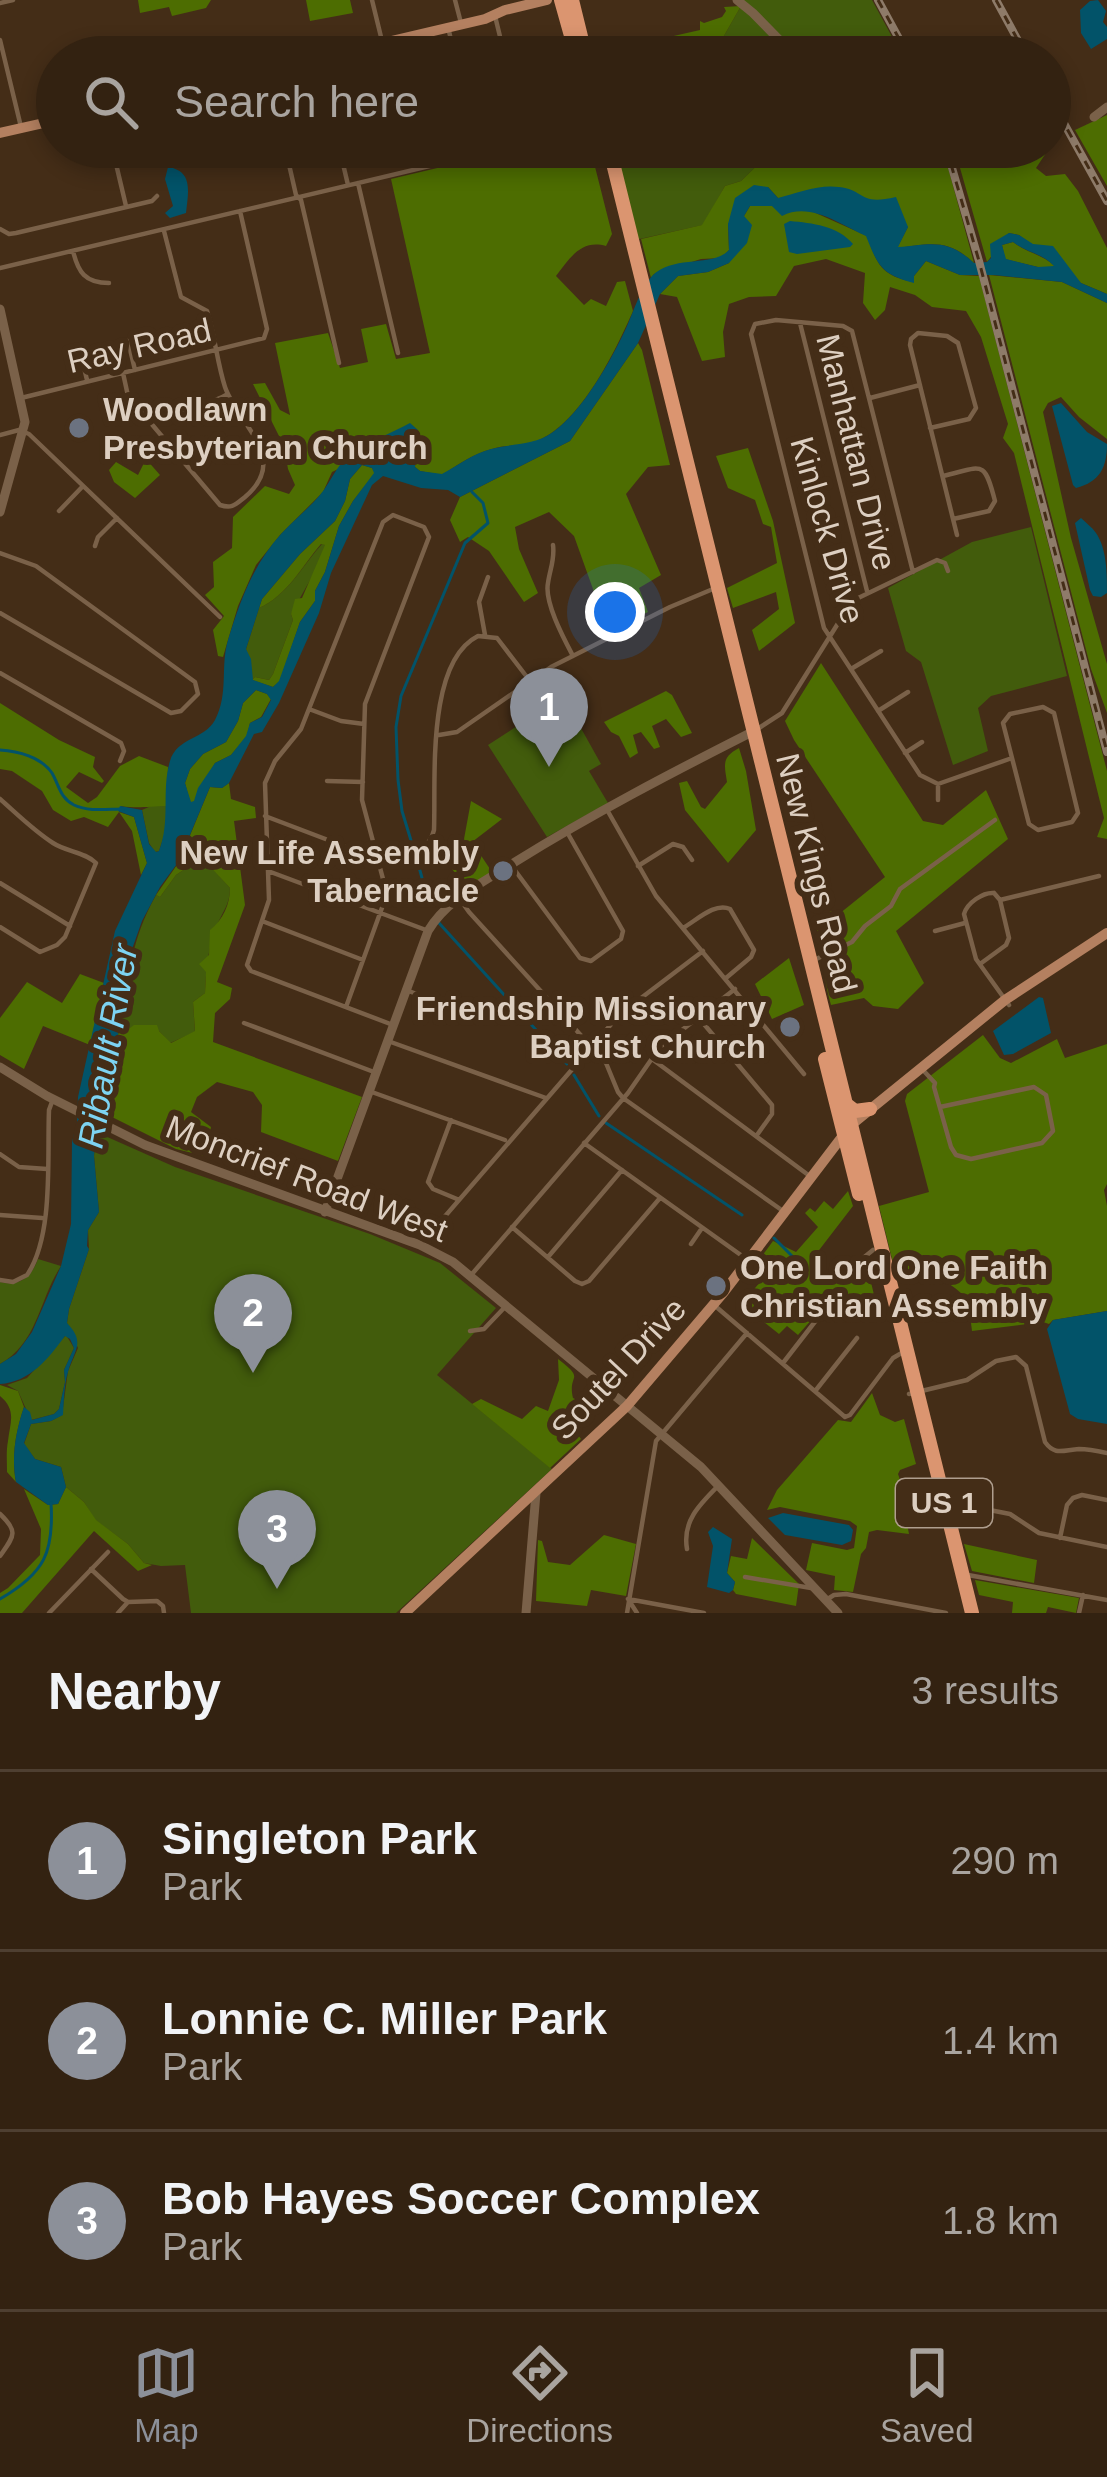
<!DOCTYPE html>
<style>
body{margin:0;font-family:Arial,sans-serif;background:#3b2a1a;color:#f1f3f6}
.you{position:absolute;left:615px;top:612px;width:42px;height:42px;margin:-30px;border:9px solid #fff;border-radius:50%;background:#1a73e8;box-shadow:0 0 0 18px #1a73e833}
.badge{display:grid;place-items:center;width:78px;height:78px;border-radius:50%;background:#8c9099;color:#fff;font-size:39px;font-weight:700}
.pin{position:absolute;translate:-50% -99px;filter:drop-shadow(0 3px 6px #0008)}
.pin::after{content:'';position:absolute;top:63px;width:42px;height:36px;background:inherit;clip-path:polygon(0 0,100% 0,50% 100%)}
.list{margin:0;padding:0;list-style:none}
h2{display:flex;justify-content:space-between;align-items:center;height:156px;margin:0;padding:0 48px;font-size:51px}
h2 small{font-size:39px;font-weight:400;color:#a9a49f}
.list li{display:grid;grid-template-columns:78px 1fr auto;gap:36px;align-items:center;box-sizing:border-box;height:180px;padding:0 48px;border-top:3px solid #4e3f31}
.list b{display:block;font-size:45px;white-space:nowrap}
.list p{margin:0;font-size:39px;white-space:nowrap;color:#a9a49f}
.list em{font-size:39px;font-style:normal;color:#a9a49f}
.icon{flex:none;width:66px;height:66px;fill:none;stroke:currentColor;stroke-width:2;stroke-linecap:round;stroke-linejoin:round}
.map{position:relative;flex:none;width:1107px;height:1613px;overflow:hidden}
.search{position:absolute;background:#321;box-shadow:0 6px 18px #0003;left:36px;right:36px;top:36px;height:132px;display:flex;align-items:center;gap:30px;box-sizing:border-box;padding:0 42px;border-radius:66px;color:#a9a49f;font-size:45px}
.sheet{height:696px;background:#321}
nav{display:flex;justify-content:space-around;align-items:center;box-sizing:border-box;height:168px;border-top:3px solid #4e3f31;background:#321;font-size:33px;color:#a9a49f}
nav a{display:grid;justify-items:center;gap:6px}
nav .on{color:#8c9099}
.map>svg:first-child{display:block}
</style>
<div class="map">
<svg width="1107" height="1613" viewBox="0 0 1107 1613">
<rect width="100%" height="100%" fill="#442d17"/>
<!-- green -->
<path fill="#425c0c" d="M741,0H872L903,57H799Z
M741,6L793,57H680L713,55Z
M612,147H776L741,181L725,186L703,225L635,240Z
M1031,527L1067,676L991,696L978,708L988,751L953,765L921,662L906,651L888,588L972,542Z
M322,544L326,545L318,566L291,614L293,620L273,674L269,680L255,677L252,680L246,649L259,608C288,595 302,566 322,544Z
M563,696L601,764L589,771L608,803L547,837L488,745Z
M151,806H167V827L159,851L155,852L149,843L142,810Z
M198,840L207,843L204,859L230,888C230,904 223,911 217,925C208,946 206,970 205,993L193,1002L195,1032L170,1043L159,1031H119C130,978 128,946 156,895L160,897L176,875L188,867L192,844Z
M96,1132L175,1167L370,1234L440,1263L496,1308L437,1375L552,1469L396,1613H191L185,1565L161,1566L144,1563L128,1544L95,1520L84,1502L66,1487L61,1467L35,1459L24,1444L31,1424L51,1421L62,1415L68,1371L78,1348L67,1323L69,1309L89,1249L88,1230L99,1212L94,1156Z
M38,1259L61,1266C39,1299 38,1343 0,1364V1282C20,1287 31,1277 38,1259Z
M66,1335L74,1348L64,1370L65,1382L59,1409L54,1414L31,1420L18,1391L7,1385L27,1378Z"/>
<!-- forest -->
<path fill="#4d6d01" d="M138,0H211L206,8L172,16L169,7L140,13Z
M306,0H350L353,13L310,21Z
M741,6L713,55L636,57L656,40L700,30V21L704,23L722,17L726,11L724,7Z
M1107,115V186L1075,130Z
M526,147H590L612,234L606,246C581,239 570,258 556,276L584,305L591,299L606,306L617,282L625,281L633,311C615,352 581,422 539,440C525,447 507,444 492,449C473,454 459,464 442,475L420,471L415,467L418,430L332,472L323,492L280,535L256,565L238,606L223,657L218,656L213,630L224,616L205,595L214,587L213,562L232,548L233,517L265,486L289,494L295,485L288,469L284,446L253,384L265,383L280,410L290,415L275,343L328,333L340,368L368,362L361,329L386,324L396,359L430,353L391,179Z
M776,147L943,149L974,263C947,238 931,244 897,248L908,227L878,201L778,198L768,187L728,224L729,250L722,258L701,259L654,274L651,278L641,239L702,225L725,186L741,181Z
M954,147H1050L1036,168L1046,176L1065,174L1078,191L1107,248V294L1081,283L1019,235L1009,233L987,262Z
M750,206H772L791,211L809,210L867,236C878,266 881,275 913,282L914,276L926,261L960,275L979,276L1107,771V839L1097,837L1104,818L1014,453L1003,438L1008,424L981,337L966,311L932,307L915,295L890,287L885,310L875,320L863,303L865,273L826,259L794,266L776,296L749,297L729,304L723,332L725,357L702,361L677,297L660,294L678,276L708,272L729,263L744,216Z
M1013,242C1027,253 1042,254 1056,267H1038L1005,259L1002,245Z
M989,275L1062,282L1107,303V439L1079,417L1061,397L1048,403L1043,412L1071,538L1107,664V713L1091,669Z
M638,343L642,350L670,465L648,467L626,494L661,575L639,588L648,612L608,631L574,536L549,512L515,527L519,549L538,593L524,602L489,551L468,537L460,542L450,520L460,497L570,441Z
M748,448L773,521L795,623L759,651L752,630L779,609L776,592L733,608L727,588L777,563L771,527L763,524L755,500L728,488L716,456Z
M146,459L160,475L135,498L114,482L109,470L116,462L138,475Z
M362,465L372,468L375,473L353,501L339,526L325,572L315,591V601L300,622L280,681L273,687L252,680L255,677L269,680L273,674L293,620L291,614L295,599L302,598L325,545L321,544C302,566 288,595 259,608L262,599L300,554L335,521L345,501L350,479Z
M821,663L923,821L943,825L986,790L1008,839L896,931L924,983L898,1009L873,1006L864,998L831,1005C821,970 825,962 840,931L835,926L818,932L814,921L831,911L839,914L885,877L794,740L785,721Z
M256,690L267,694L271,699L261,717L250,723L247,736L231,755L215,763L194,802H190L185,783L190,769L203,754L226,742L238,721L243,703Z
M666,691L672,695L692,733L681,737L666,719L652,726L660,747L654,749L641,732L633,735L638,753L630,758L619,736L611,732L604,722Z
M0,703L59,740L95,757L93,767L104,781L102,783L79,772L66,787L88,803L97,797L120,766L139,756L168,767L167,806C149,806 139,809 121,806L119,812L134,817L147,863L141,875L132,831L119,812L108,827L84,817L71,821L53,810L42,791L12,771L0,769Z
M739,748L746,771L756,830L728,863L685,810L679,783L687,781L701,807L705,809L727,782C724,764 722,757 739,748Z
M229,783L231,799L255,807L256,818L234,821L245,905L217,982L232,988L230,999L215,1013L213,1042L362,1097L338,1161L261,1132L262,1105L253,1092L217,1082L197,1097L191,1112L211,1127L205,1156L176,1149L98,1110L119,1031H126L134,1025H157L159,1031L171,1043L195,1031L193,1002L205,993L206,972L199,964L209,955L210,930C223,920 230,904 230,888L203,859L207,843L198,840L192,844L188,867L176,875L160,897L156,895L179,862L210,787L222,788Z
M471,801L502,819L472,842L492,872L467,888L448,864L464,839Z
M789,958L804,1005L772,1019L755,984Z
M80,974L104,983L90,1045L43,1026L24,1069L0,1055V1018L27,982L62,1003Z
M983,1035L1000,1058L1011,1063L1057,1039L1065,1058L1107,1044V1184L1104,1190L1107,1206V1311L1053,1320L1049,1324L1043,1322L972,1331L968,1299C947,1280 924,1265 895,1271L879,1206L929,1192L905,1101L907,1094Z
M848,1191L853,1206L813,1258L824,1275L839,1279L848,1269L857,1268L866,1261L879,1316L871,1318L835,1293L798,1335L787,1326L779,1334L741,1304L770,1271L759,1260L773,1241L796,1252L818,1227L805,1213L810,1208L815,1212L824,1201L833,1209Z
M558,1359C587,1381 567,1373 573,1398L587,1405L568,1421L581,1439L550,1468L472,1404L481,1399L522,1419L536,1406L548,1411L559,1380Z
M0,1385L18,1391L24,1407C16,1431 11,1457 16,1482L7,1472C7,1462 6,1451 8,1441C10,1423 17,1410 0,1396Z
M872,1393L880,1415L895,1422L904,1419L916,1464L900,1470L898,1474L910,1508L906,1518L909,1534L877,1530L869,1532L866,1548L861,1554L853,1592L834,1590L835,1576L806,1570L812,1543L847,1550L854,1548L857,1526L850,1521L780,1507L767,1510L777,1490L838,1420L851,1422Z
M66,1487L84,1502L96,1520L128,1544L144,1563L152,1565L138,1571L94,1531L22,1613H0V1593L8,1588L40,1555L41,1529L24,1489L48,1505L58,1504Z
M604,1535L636,1544L626,1596L591,1590L587,1606L536,1601L538,1540L542,1541L548,1562L570,1565Z
M752,1538L799,1584L796,1606L736,1594L733,1590L735,1582L727,1573L731,1556L747,1559Z
M964,1544L1037,1560L1034,1583L972,1571Z
M975,1580L1079,1598L1076,1613L1048,1607L1046,1613H1012L1013,1602L979,1595Z"/>
<!-- water -->
<path fill="#025369" fill-rule="evenodd" d="M1098,0L1106,11L1103,22L1107,27V39L1091,49L1081,33L1080,10L1090,1Z
M168,167C194,171 188,193 186,213L170,218L165,213L173,206L165,179Z
M754,185L768,187L778,198C797,193 819,184 839,187C866,190 858,206 896,197L908,227L898,247C932,244 947,238 974,263L987,262L991,258L990,244L1009,233L1019,235L1033,244L1053,246L1081,283L1107,294V303L1062,282L994,275H960L926,261L914,276V283C881,274 878,266 866,236C841,225 810,201 782,216L772,206H750L744,216L752,225L747,243L729,263L708,272L678,276L660,294L638,343L570,441L460,497L448,490L421,488L383,476L372,485L331,573L319,613L279,703L262,732L254,734L229,783L222,788L210,787L179,861L160,887L142,921L131,952L121,1023L98,1110L94,1156L99,1212L88,1230L87,1246L89,1249L69,1309L67,1323C86,1343 74,1350 68,1372C64,1385 64,1401 63,1415L51,1421L31,1424L24,1443L35,1459L61,1467L66,1487L58,1504L48,1505L16,1482C11,1457 16,1430 24,1407L30,1412L32,1420L54,1414L59,1409L65,1382L64,1370L74,1348L70,1339L65,1336C48,1359 30,1382 0,1384V1364L16,1354L32,1332L61,1266L71,1224L72,1142L77,1122L78,1097L115,931L147,863L134,817L118,811L120,806L142,810L149,844L156,852L159,851C171,820 161,791 170,761C177,737 204,740 215,720C229,693 220,667 228,640C240,601 253,565 281,534C293,521 308,509 320,495C332,481 336,464 353,453C371,441 391,433 410,423L418,430L415,467L420,471L442,474C459,465 472,454 491,449C513,443 534,446 553,432C583,411 612,359 627,326C634,310 641,288 652,276C674,254 712,268 729,250L728,224L735,198ZM1013,242C1027,253 1042,253 1054,266L1038,267L1006,259L1002,245ZM362,465L372,468L374,473L353,501L339,526L325,572L315,591V601L300,622L279,681L273,687L253,680L251,659L246,649L262,599L300,554L335,521L345,501L350,479ZM256,690L267,694L271,700L262,717L250,723L246,736L231,755L215,763L198,788L194,801L191,802L185,783L190,769L203,754L226,742L238,721L243,703Z
M790,221C812,223 838,226 853,244L850,247L797,254L789,252L784,224Z
M1061,403L1087,432L1107,444C1107,467 1100,482 1076,488L1073,485L1052,406Z
M1081,518C1086,523 1092,527 1096,533C1107,549 1107,574 1107,593L1101,597L1093,596L1090,590L1075,523Z
M1039,997L1043,998L1051,1033L1013,1054L1004,1055L993,1031Z
M1107,1311V1424L1078,1419L1070,1414L1047,1329L1053,1320Z
M783,1513L849,1525L853,1530L851,1541L842,1545L785,1535L768,1518Z
M713,1527L732,1539L727,1573L735,1582L733,1590L729,1593L707,1587L713,1546L708,1532Z"/>
<g fill="none" stroke-linecap="round" stroke-linejoin="round">
<!-- stream -->
<path stroke="#025369" stroke-width="3" d="M0,750C18,751 41,757 52,773C59,785 60,798 74,805C89,812 107,809 123,809
M413,847L402,811L398,780L396,727L401,696L465,543L488,523L483,503L472,492
M416,856L428,900
M439,923L567,1064
M574,1075L599,1116
M606,1123L742,1215
M774,1238L802,1266
M0,1599C45,1573 54,1552 51,1503"/>
<!-- street -->
<path stroke="#7a6149" stroke-width="4.5" d="M372,0L382,41
M455,0L461,23
M0,3L13,0
M495,16L505,57
M448,27L455,57
M0,40L21,127
M112,147L126,206
M285,147L296,195L301,200L339,363
M339,147L348,185
M358,183L398,353
M0,229L9,234L16,233L152,201L157,196
M73,251C78,272 85,283 109,283
M0,268L510,147
M800,323L867,591
M128,341L135,370
M80,351L87,380
M123,373L128,396L220,505C232,509 235,505 245,497C291,458 238,425 225,387C217,362 215,336 207,311L181,297L164,231
M21,398L264,338L267,329L240,211
M870,398L920,385
M152,424C174,406 205,409 228,394
M930,428L969,419L976,408L958,343L947,336L918,333L911,339L910,345L953,519L957,535
M0,435L19,430L29,434L220,617
M943,476C982,467 984,458 995,501L989,511L953,519
M59,511L83,486
M553,545C555,559 550,569 548,583C544,602 564,639 573,656
M95,546L98,537L117,518
M0,553L36,566L195,682L198,694L181,711L171,713L0,613
M913,572L852,331L843,326L776,320L755,324L751,334L824,628L920,775L938,784
M485,635L479,602L488,577
M851,669L881,651
M0,673L121,743L124,751L120,761
M1043,707L1054,713L1078,813L1072,822L1038,830L1029,824L1003,723L1010,714Z
M309,709L341,721L364,724
M878,711L908,692
M759,728L782,713L852,601L937,560L945,563L948,571
M439,735L457,732L551,667L670,607L713,589
M905,753L922,742
M327,781L363,782
M938,784L1012,758
M0,799C17,814 34,831 53,843C67,852 85,852 96,863L65,937L57,945L40,952L0,927
M938,800V784
M606,808L656,896L804,1074
M265,816L378,859L384,860C405,854 429,853 434,830C436,779 426,662 478,636L497,638L530,681
M511,865L580,958L591,961L621,939L623,931L567,832
M638,866L673,844L683,847L692,860
M268,871L426,930
M0,883L70,926
M994,893C983,892 967,903 964,914L976,959L1009,1005
M459,898L469,912L606,1063L618,1092L623,1098L783,1211
M1000,900L1099,876
M262,921L363,960
M683,928C697,920 715,902 730,909L754,950L751,957L726,978
M935,931L965,923
M812,961L852,942L865,926L891,906L900,889L995,820
M980,964L1006,945L1009,938L1000,900L994,893
M406,990L489,1021
M346,1007L387,894L362,800L365,704L429,537L424,527L393,515L383,522L301,729L275,761L265,783L269,900L247,965L251,971L393,1025
M698,1017L772,1105V1114L757,1135
M244,1023L374,1072
M388,1041L546,1098
M652,1059L811,1177
M922,1069L935,1083L934,1087L951,1147L956,1155L971,1159L1042,1143L1053,1131L1046,1095L1034,1087L940,1107
M369,1091L505,1140
M451,1120L428,1182L433,1189L457,1199
M584,1143L745,1258
M0,1154L19,1167L47,1169
M0,1215L42,1218
M512,1227L575,1281L582,1284L589,1281L660,1198
M421,1244L620,1014L703,951
M691,1244L702,1228
M548,1257L622,1170
M857,1263L873,1250
M472,1274L628,1093L660,1047L735,989
M0,1280L13,1282L27,1275C54,1236 47,1157 49,1110L53,1099
M714,1305L845,1417L850,1415L893,1358L905,1351
M470,1331L484,1329L504,1308
M783,1363L831,1301
M816,1390L857,1338
M909,1394L967,1380L996,1361L1016,1357L1026,1366L1045,1442C1055,1456 1063,1450 1079,1449C1088,1449 1098,1451 1107,1453
M937,1509L969,1506L1010,1514L1039,1533L1107,1547
M0,1514C19,1532 14,1536 0,1556
M1060,1538L1067,1505L1073,1498L1082,1495L1107,1500
M687,1549C682,1521 700,1504 719,1485
M91,1569L123,1599L128,1602L157,1601L163,1606L164,1613
M968,1575L1107,1600
M745,1577L811,1588
M628,1599L704,1613
M628,1599L637,1613
M826,1600L834,1595L846,1594L946,1613
M49,1613L108,1552
M118,1613L128,1602
M627,1613L656,1441L747,1333
M1079,1613L1083,1595"/>
<!-- secondary -->
<path stroke="#7a6149" stroke-width="9" d="M737,0L753,13L796,57
M1094,117L1107,107
M0,309L25,422L0,512
M0,1067L47,1096L145,1145L420,1245L453,1262L701,1467L838,1613
M325,1212L428,931C447,899 484,882 515,862C592,814 673,772 754,731
M526,1613L536,1493"/>
<!-- primary -->
<path stroke="#b48060" stroke-width="10" d="M323,57L485,19L505,10L547,0
M0,133L57,120
M405,1613L627,1406L724,1292L851,1125L1005,1000L1107,933"/>
<!-- highway -->
<path stroke="#db9570" stroke-width="14" d="M561,0L577,57
M572,0L586,57
M609,147L972,1613
M825,1059L859,1194
M846,1104L855,1111L870,1109"/>
<defs>
<path id="rail" d="M878,0L909,57
M996,0L1027,57
M1050,98L1107,201
M946,147L979,261L1107,752"/>
</defs>
<!-- rail casing -->
<use href="#rail" stroke="#8e7b69" stroke-width="8"/>
<!-- rail -->
<use href="#rail" stroke="#442d17" stroke-width="3" stroke-dasharray="9" stroke-linecap="butt"/>
</g>
<!-- markers -->
<g fill="#6b7280" stroke="#442d17" stroke-width="4.5">
<circle cx="79" cy="428" r="12"/>
<circle cx="503" cy="871" r="12"/>
<circle cx="790" cy="1027" r="12"/>
<circle cx="716" cy="1286" r="12"/>
</g>
<g text-anchor="middle" stroke-width="12" stroke-linejoin="round" paint-order="stroke">
<!-- shield labels -->
<rect fill="#442d17" stroke="#af9e8e" stroke-width="3" x="896" y="1479" width="96" height="48" rx="9"/>
<g font-size="30" font-weight="bold" fill="#ddcfc1">
<text x="944" y="1513">US 1</text>
</g>
<!-- street labels -->
<g font-size="33" fill="#ddcfc1" stroke="#442d17">
<text transform="translate(139 345) rotate(-13)" y="12">Ray Road</text>
<text transform="translate(857 452) rotate(76)" y="12">Manhattan Drive</text>
<text transform="translate(828 530) rotate(74)" y="12">Kinlock Drive</text>
<text transform="translate(817 873) rotate(76)" y="12">New Kings Road</text>
<text transform="translate(307 1178) rotate(21)" y="12">Moncrief Road West</text>
<text transform="translate(618 1368) rotate(-47)" y="12">Soutel Drive</text>
</g>
<!-- poi labels -->
<g font-size="33" font-weight="bold" fill="#ddcfc1" stroke="#442d17" text-anchor="start">
<text x="103" y="421">Woodlawn<tspan x="103" dy="38">Presbyterian Church</tspan></text>
<text x="479" y="864" text-anchor="end">New Life Assembly<tspan x="479" dy="38">Tabernacle</tspan></text>
<text x="766" y="1020" text-anchor="end">Friendship Missionary<tspan x="766" dy="38">Baptist Church</tspan></text>
<text x="740" y="1279">One Lord One Faith<tspan x="740" dy="38">Christian Assembly</tspan></text>
</g>
<!-- water labels -->
<g font-size="36" font-style="italic" fill="#7dd3f2" stroke="#442d17">
<text transform="translate(107 1046) rotate(-80)" y="13">Ribault River</text>
</g>
</g>
</svg>
<div class="you"></div>
<div class="pin badge" style="left:549px;top:767px">1</div>
<div class="pin badge" style="left:253px;top:1373px">2</div>
<div class="pin badge" style="left:277px;top:1589px">3</div>
<div class="search"><svg class="icon" aria-label="search" viewBox="0 0 24 24"><circle cx="10" cy="10" r="6"/><path d="M15 15l6 6"/></svg>Search here</div>
</div>
<section class="sheet">
<h2>Nearby<small>3 results</small></h2>
<ul class="list">
<li><span class="badge">1</span><div><b>Singleton Park</b><p>Park</p></div><em>290 m</em></li>
<li><span class="badge">2</span><div><b>Lonnie C. Miller Park</b><p>Park</p></div><em>1.4 km</em></li>
<li><span class="badge">3</span><div><b>Bob Hayes Soccer Complex</b><p>Park</p></div><em>1.8 km</em></li>
</ul>
</section>
<nav>
<a class="on"><svg class="icon" aria-label="map" viewBox="0 0 24 24"><path d="M3 6l6-2 6 2 6-2v14l-6 2-6-2-6 2zM9 4v14M15 6v14"/></svg>Map</a>
<a><svg class="icon" aria-label="directions" viewBox="0 0 24 24"><path d="M12 3l9 9-9 9-9-9zM9 14v-3h6M13 9l2 2-2 2"/></svg>Directions</a>
<a><svg class="icon" aria-label="saved" viewBox="0 0 24 24"><path d="M7 4h10v16l-5-4-5 4z"/></svg>Saved</a>
</nav>
